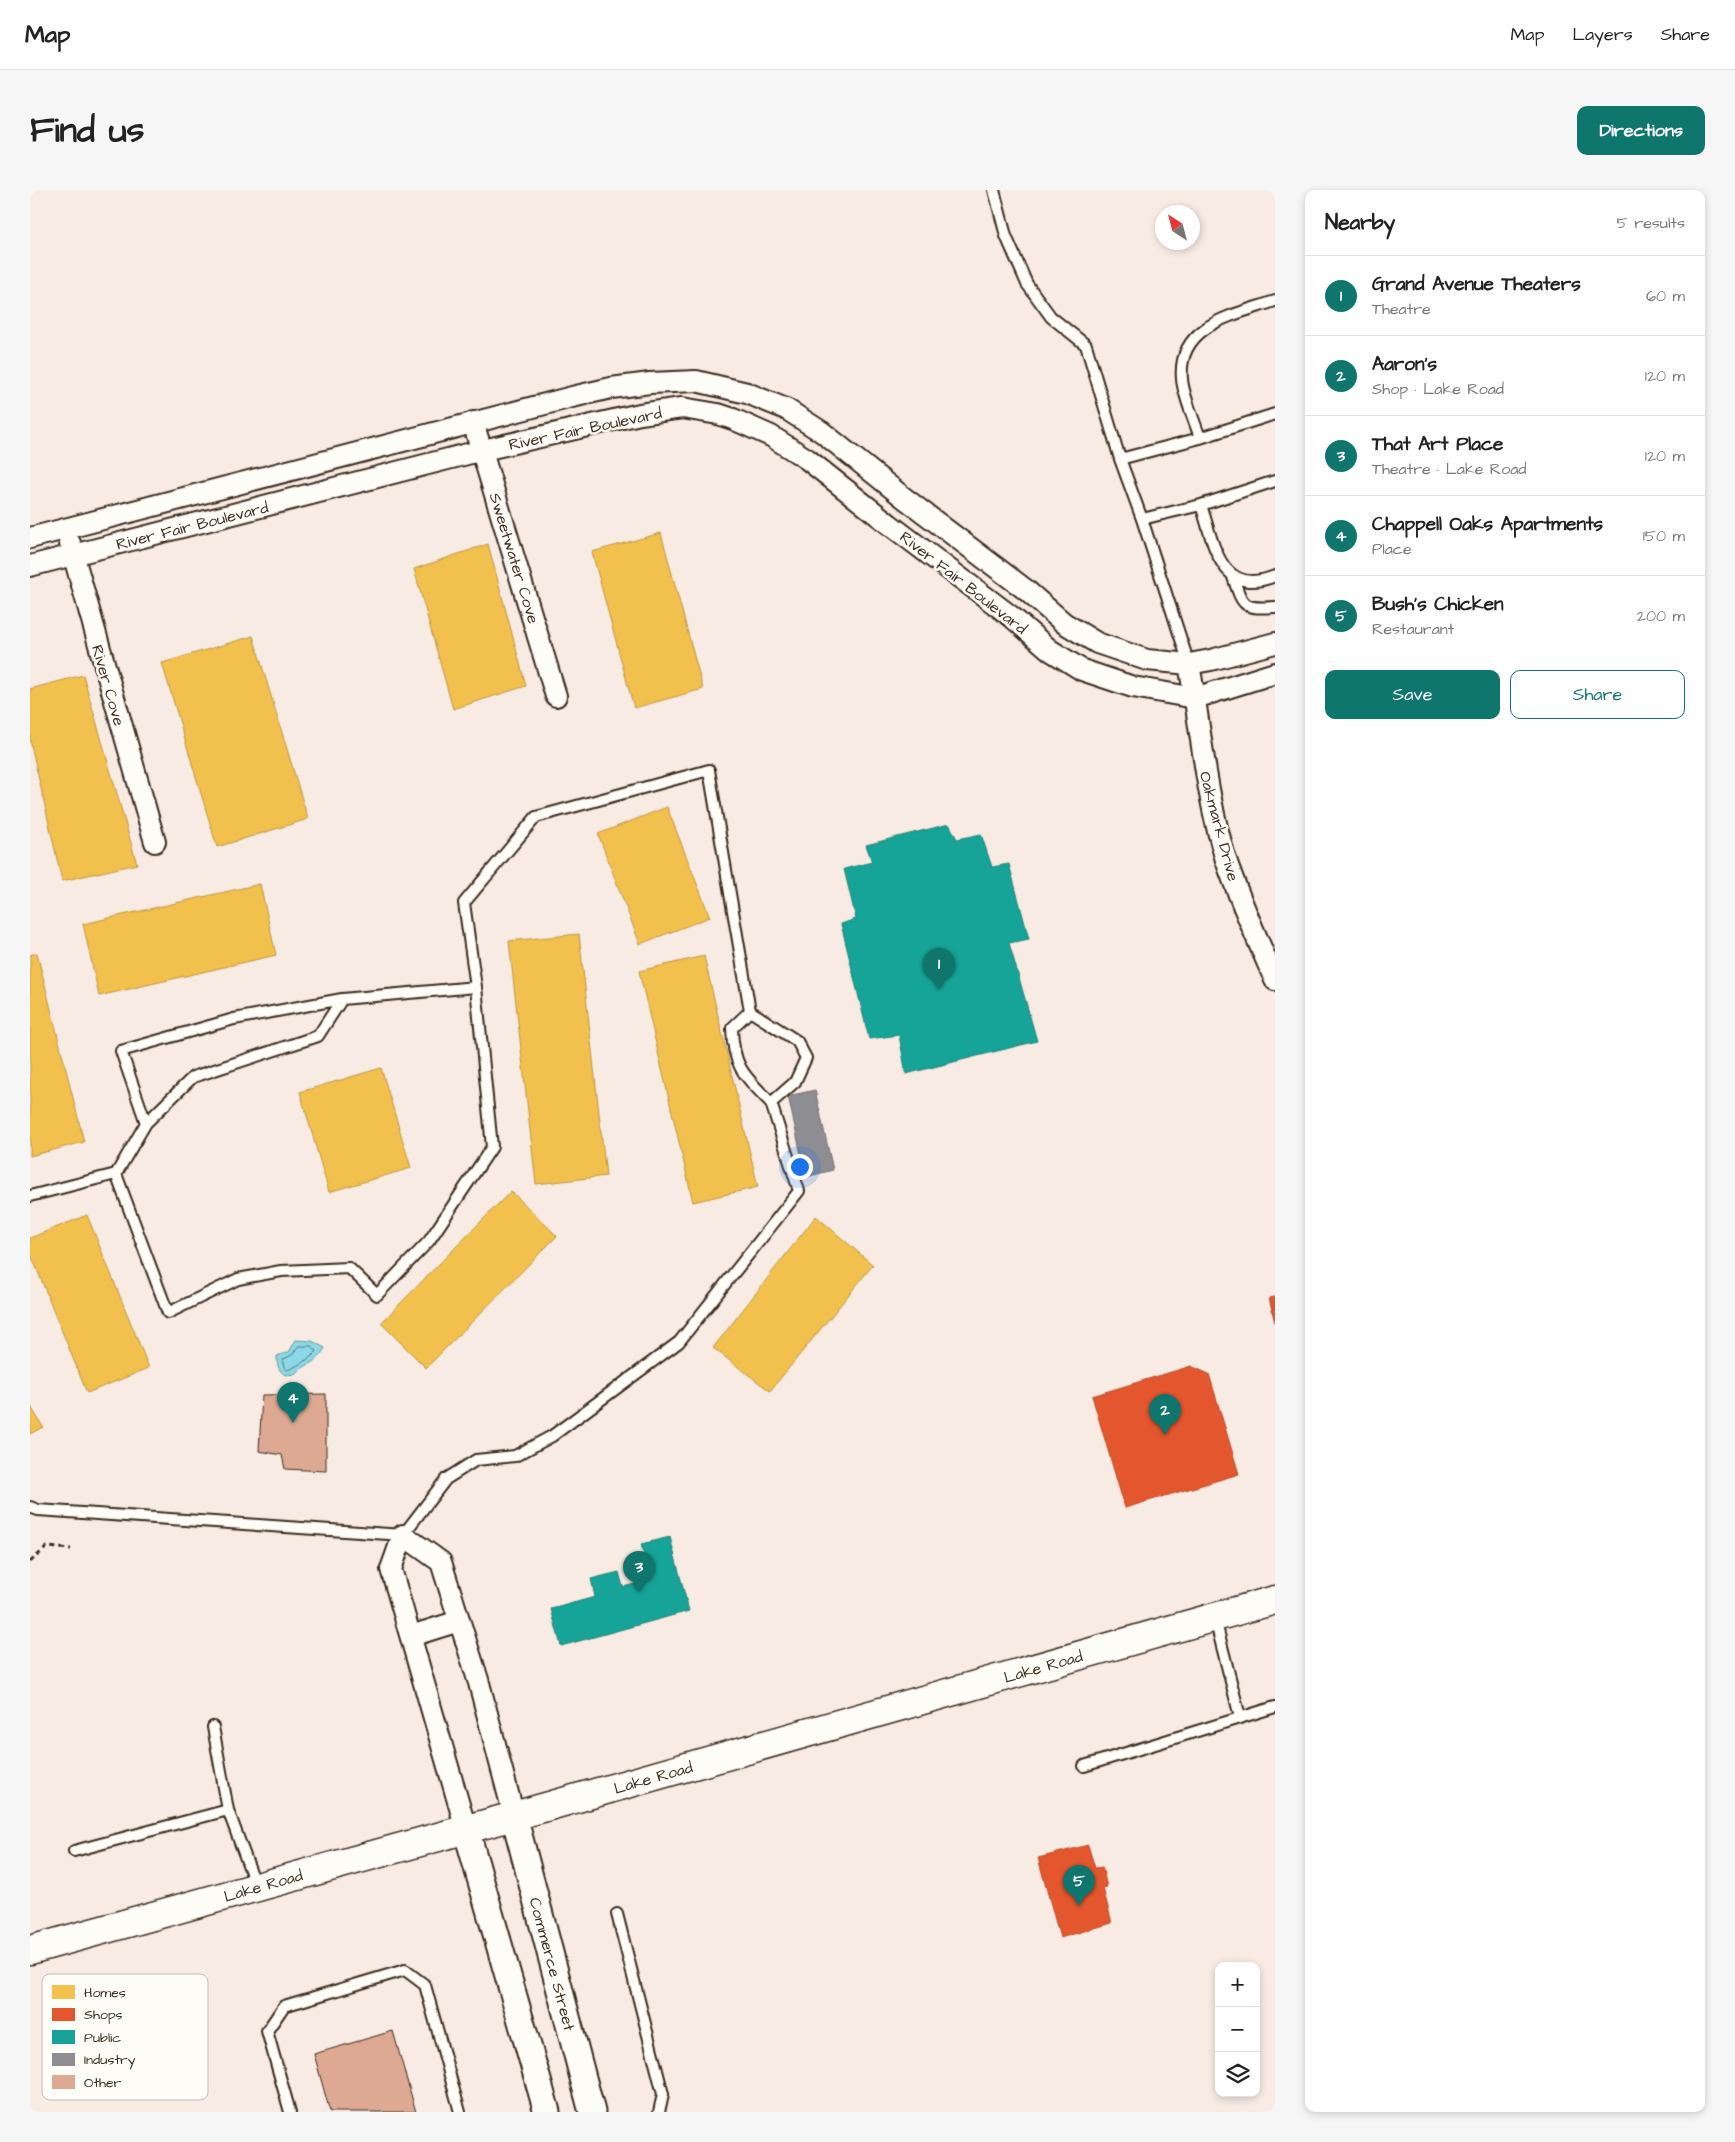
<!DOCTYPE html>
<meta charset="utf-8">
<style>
body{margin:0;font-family:"Architects Daughter",sans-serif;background:#f6f6f6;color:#222}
.controls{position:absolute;right:15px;bottom:15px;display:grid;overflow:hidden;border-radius:10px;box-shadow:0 2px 8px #0003}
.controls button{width:45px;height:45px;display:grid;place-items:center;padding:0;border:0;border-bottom:1px solid #e0e0e0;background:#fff;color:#222;font:25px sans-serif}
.compass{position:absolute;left:1125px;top:15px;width:45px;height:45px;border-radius:50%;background:#fff;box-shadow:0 2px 8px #0003;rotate:324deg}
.you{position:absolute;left:769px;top:976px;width:18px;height:18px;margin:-12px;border:4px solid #fff;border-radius:50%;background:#1a73e8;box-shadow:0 0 0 8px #1a73e833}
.badge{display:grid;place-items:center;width:32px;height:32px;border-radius:50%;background:#0f766e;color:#fff;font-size:16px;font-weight:700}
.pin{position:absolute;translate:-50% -41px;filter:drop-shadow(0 1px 2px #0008)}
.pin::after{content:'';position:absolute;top:26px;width:18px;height:15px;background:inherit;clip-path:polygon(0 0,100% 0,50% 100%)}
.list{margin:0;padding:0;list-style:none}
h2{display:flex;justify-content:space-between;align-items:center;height:65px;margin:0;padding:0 20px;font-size:21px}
h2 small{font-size:16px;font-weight:400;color:#767676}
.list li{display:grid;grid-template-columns:32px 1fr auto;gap:15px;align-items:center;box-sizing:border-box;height:80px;padding:0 20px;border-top:1px solid #e0e0e0}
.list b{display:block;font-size:19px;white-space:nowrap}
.list p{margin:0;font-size:16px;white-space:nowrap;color:#767676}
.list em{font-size:16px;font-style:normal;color:#767676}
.actions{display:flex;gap:10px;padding:15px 20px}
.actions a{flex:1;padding:11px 0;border:1px solid #0f766e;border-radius:10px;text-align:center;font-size:18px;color:#0f766e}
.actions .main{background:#0f766e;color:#fff}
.icon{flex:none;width:28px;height:28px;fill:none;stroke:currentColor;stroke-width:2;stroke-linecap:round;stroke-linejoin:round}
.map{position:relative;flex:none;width:1245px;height:1922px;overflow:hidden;border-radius:10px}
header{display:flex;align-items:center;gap:30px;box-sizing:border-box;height:70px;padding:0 25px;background:#fff;border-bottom:1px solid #e0e0e0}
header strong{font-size:24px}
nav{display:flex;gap:28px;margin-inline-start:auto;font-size:18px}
.intro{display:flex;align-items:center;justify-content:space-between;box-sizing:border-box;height:120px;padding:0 30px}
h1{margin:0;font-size:35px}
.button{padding:12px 22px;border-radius:10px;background:#0f766e;color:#fff;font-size:18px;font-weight:700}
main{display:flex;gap:30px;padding:0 30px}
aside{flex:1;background:#fff;border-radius:10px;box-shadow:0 2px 8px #0003}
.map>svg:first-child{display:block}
</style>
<header>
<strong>Map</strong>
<nav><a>Map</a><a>Layers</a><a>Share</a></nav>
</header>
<div class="intro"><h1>Find us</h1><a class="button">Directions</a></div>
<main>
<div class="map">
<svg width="1245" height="1922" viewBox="0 0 1245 1922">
<rect width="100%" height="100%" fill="#f7ebe3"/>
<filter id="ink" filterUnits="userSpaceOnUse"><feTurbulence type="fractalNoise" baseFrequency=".02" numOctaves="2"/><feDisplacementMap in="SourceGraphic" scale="10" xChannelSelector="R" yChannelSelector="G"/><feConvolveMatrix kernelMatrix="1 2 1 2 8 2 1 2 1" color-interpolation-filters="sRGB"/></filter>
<g filter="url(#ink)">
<!-- water -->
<path fill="#8ad9e8" stroke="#6a9397" d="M266,1150L282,1151L295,1158C285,1175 278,1172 265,1184L255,1185C248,1180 247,1175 247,1166L259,1162Z"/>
<!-- homes -->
<path fill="#f2c14e" stroke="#bb9440" d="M631,343L673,499L604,518L562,362Z
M458,354L496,496L423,519L384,379Z
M223,446L278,629L187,657L132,473Z
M53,485L107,674L32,691L0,550V499Z
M637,617L680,727L610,754L568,644Z
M230,694L246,765L69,806L53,734Z
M549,744L576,986L506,994L479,751Z
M7,763L54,952L0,966V765Z
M674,766L728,997L663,1012L609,781Z
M351,878L381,978L299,1002L270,902Z
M481,1001L527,1046L396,1178L351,1133Z
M57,1025L119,1178L57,1203L0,1062V1048Z
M786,1026L843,1075L740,1201L683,1158Z
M0,1215L13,1237L0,1244Z"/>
<!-- shops -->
<path fill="#e4572e" stroke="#b14a29" d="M1245,1107V1133L1239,1108Z
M1161,1176L1179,1184L1209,1284L1095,1318L1062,1206Z
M1058,1655L1065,1678L1072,1677L1077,1697L1073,1698L1082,1733L1030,1748L1008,1668Z"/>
<!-- public -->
<path fill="#17a398" stroke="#227f73" d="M919,634L927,649L951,644L962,677L979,674L999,749L979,753L1007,851L876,884L869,845L839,849L811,734L826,729L814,679L842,672L836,655Z
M640,1347L659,1421L531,1456L521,1419L565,1407L561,1389L589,1382L593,1397L620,1390L611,1354Z"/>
<!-- industry -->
<path fill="#8d8d92" stroke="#746f6f" d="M785,900L803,980L776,987L758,906Z"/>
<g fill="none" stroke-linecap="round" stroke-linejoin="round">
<!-- shore -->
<path stroke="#5b706f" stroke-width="1" d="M269,1156H281L287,1161C284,1166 262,1180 256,1180L254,1177L252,1170L262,1165Z"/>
</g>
<!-- building -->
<path fill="#dea993" stroke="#3b2a1e" d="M296,1204V1281L255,1279L252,1265L229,1261L232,1205Z
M363,1841L386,1922H300L284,1864Z"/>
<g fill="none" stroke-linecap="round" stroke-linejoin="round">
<defs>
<path id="service" d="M964,0L976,46L997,94L1021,127L1056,155L1090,269L1112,329L1159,474
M1170,248C1165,232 1153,205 1152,189C1147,134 1205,125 1245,111
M1090,269L1170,248L1245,224
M1171,315C1184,354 1190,408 1245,386
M1112,329L1171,315L1245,291
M1203,387C1213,417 1213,419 1245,417
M720,821L702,838C703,878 715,886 741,913
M116,933L91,861L204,829L312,809
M86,984L138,1123L208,1089L251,1081L319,1078L347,1105L399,1051L462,957L446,797
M0,1006L86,984L116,933L163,887L288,846L312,809L446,797L434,713L506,627L679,580L720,821L767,851L776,868L765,892L741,913L769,1001L649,1152L522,1246L485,1266L446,1270L416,1289L373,1345L8,1320L0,1317
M1185,1429L1210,1527
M183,1537L198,1620L226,1696
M1054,1576L1245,1517
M44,1661L198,1620
M587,1724L633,1904L629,1922
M260,1922L237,1841L254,1816L375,1780L395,1795L430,1922"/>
<path id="minor" d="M443,232L526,506
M0,348L542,207L581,198L620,193L666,191L717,203L756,219L792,242L873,307L996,400L1034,433L1067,453L1117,470L1159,474L1181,470L1245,453
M40,353L125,652
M0,376L453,260L610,224L652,218L688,224L703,229L741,246L777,269L859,334L982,427L1020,460L1052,480L1103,497L1165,508L1245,483
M1159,474C1171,540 1176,606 1196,670C1210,711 1228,751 1245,790
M381,1446L429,1431
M436,1639L361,1379L373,1345L411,1372L449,1493L484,1626"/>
<path id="tertiary" d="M484,1626L562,1922
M436,1639L517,1922"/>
<path id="secondary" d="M0,1760L484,1626L1245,1410"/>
</defs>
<!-- service casing -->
<use href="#service" stroke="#3b2a1e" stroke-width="14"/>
<!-- minor casing -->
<use href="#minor" stroke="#3b2a1e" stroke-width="24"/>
<!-- tertiary casing -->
<use href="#tertiary" stroke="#3b2a1e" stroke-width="29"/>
<!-- secondary casing -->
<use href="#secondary" stroke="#3b2a1e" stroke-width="31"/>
<!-- path -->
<path stroke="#3b2a1e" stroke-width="3" stroke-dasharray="5 4" stroke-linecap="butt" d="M0,1372L17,1357L41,1359"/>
<!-- service -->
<use href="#service" stroke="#fdfcf7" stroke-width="10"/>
<!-- minor -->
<use href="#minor" stroke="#fdfcf7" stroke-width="20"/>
<!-- tertiary -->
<use href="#tertiary" stroke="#fdfcf7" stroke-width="25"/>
<!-- secondary -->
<use href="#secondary" stroke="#fdfcf7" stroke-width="28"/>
</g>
</g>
<g text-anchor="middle" stroke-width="5" stroke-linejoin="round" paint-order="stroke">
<!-- street labels -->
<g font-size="16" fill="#3b2a1e" stroke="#fdfcf7">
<text transform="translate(555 238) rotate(-12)" y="6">River Fair Boulevard</text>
<text transform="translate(162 335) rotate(-14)" y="6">River Fair Boulevard</text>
<text transform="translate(485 368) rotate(73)" y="6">Sweetwater Cove</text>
<text transform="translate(934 392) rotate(38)" y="6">River Fair Boulevard</text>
<text transform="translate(79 495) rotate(74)" y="6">River Cove</text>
<text transform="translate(1190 636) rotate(75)" y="6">Oakmark Drive</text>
<text transform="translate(1013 1476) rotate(-16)" y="6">Lake Road</text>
<text transform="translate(623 1587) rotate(-16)" y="6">Lake Road</text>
<text transform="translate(233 1695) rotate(-16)" y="6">Lake Road</text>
<text transform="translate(523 1774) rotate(75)" y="6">Commerce Street</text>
</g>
</g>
<!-- legend -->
<rect x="12" y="1784" width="166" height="126" rx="8" fill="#fdfcf7" stroke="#c3bdb6" stroke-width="1"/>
<rect x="22" y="1795" width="23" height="14" fill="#f2c14e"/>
<rect x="22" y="1818" width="23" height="13" fill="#e4572e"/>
<rect x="22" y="1840" width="23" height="14" fill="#17a398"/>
<rect x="22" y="1863" width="23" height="13" fill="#8d8d92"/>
<rect x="22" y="1885" width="23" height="14" fill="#dea993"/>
<g font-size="14" fill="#3b2a1e">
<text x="54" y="1807">Homes</text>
<text x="54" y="1829">Shops</text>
<text x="54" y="1852">Public</text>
<text x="54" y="1874">Industry</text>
<text x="54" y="1897">Other</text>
</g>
</svg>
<div class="controls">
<button>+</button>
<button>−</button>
<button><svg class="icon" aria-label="layers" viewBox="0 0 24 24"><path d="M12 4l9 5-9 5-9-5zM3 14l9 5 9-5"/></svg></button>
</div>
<svg class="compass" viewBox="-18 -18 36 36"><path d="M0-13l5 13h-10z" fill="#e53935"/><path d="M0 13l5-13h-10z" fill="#767676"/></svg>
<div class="you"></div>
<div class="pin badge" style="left:909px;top:799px">1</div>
<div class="pin badge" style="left:1135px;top:1245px">2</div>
<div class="pin badge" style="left:609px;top:1402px">3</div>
<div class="pin badge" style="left:263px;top:1233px">4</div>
<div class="pin badge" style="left:1049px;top:1716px">5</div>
</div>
<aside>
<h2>Nearby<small>5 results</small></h2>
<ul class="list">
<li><span class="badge">1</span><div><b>Grand Avenue Theaters</b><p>Theatre</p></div><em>60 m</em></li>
<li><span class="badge">2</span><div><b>Aaron's</b><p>Shop · Lake Road</p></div><em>120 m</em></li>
<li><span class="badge">3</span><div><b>That Art Place</b><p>Theatre · Lake Road</p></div><em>120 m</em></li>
<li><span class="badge">4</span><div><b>Chappell Oaks Apartments</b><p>Place</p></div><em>150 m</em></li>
<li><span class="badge">5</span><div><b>Bush's Chicken</b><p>Restaurant</p></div><em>200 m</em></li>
</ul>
<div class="actions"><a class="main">Save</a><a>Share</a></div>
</aside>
</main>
